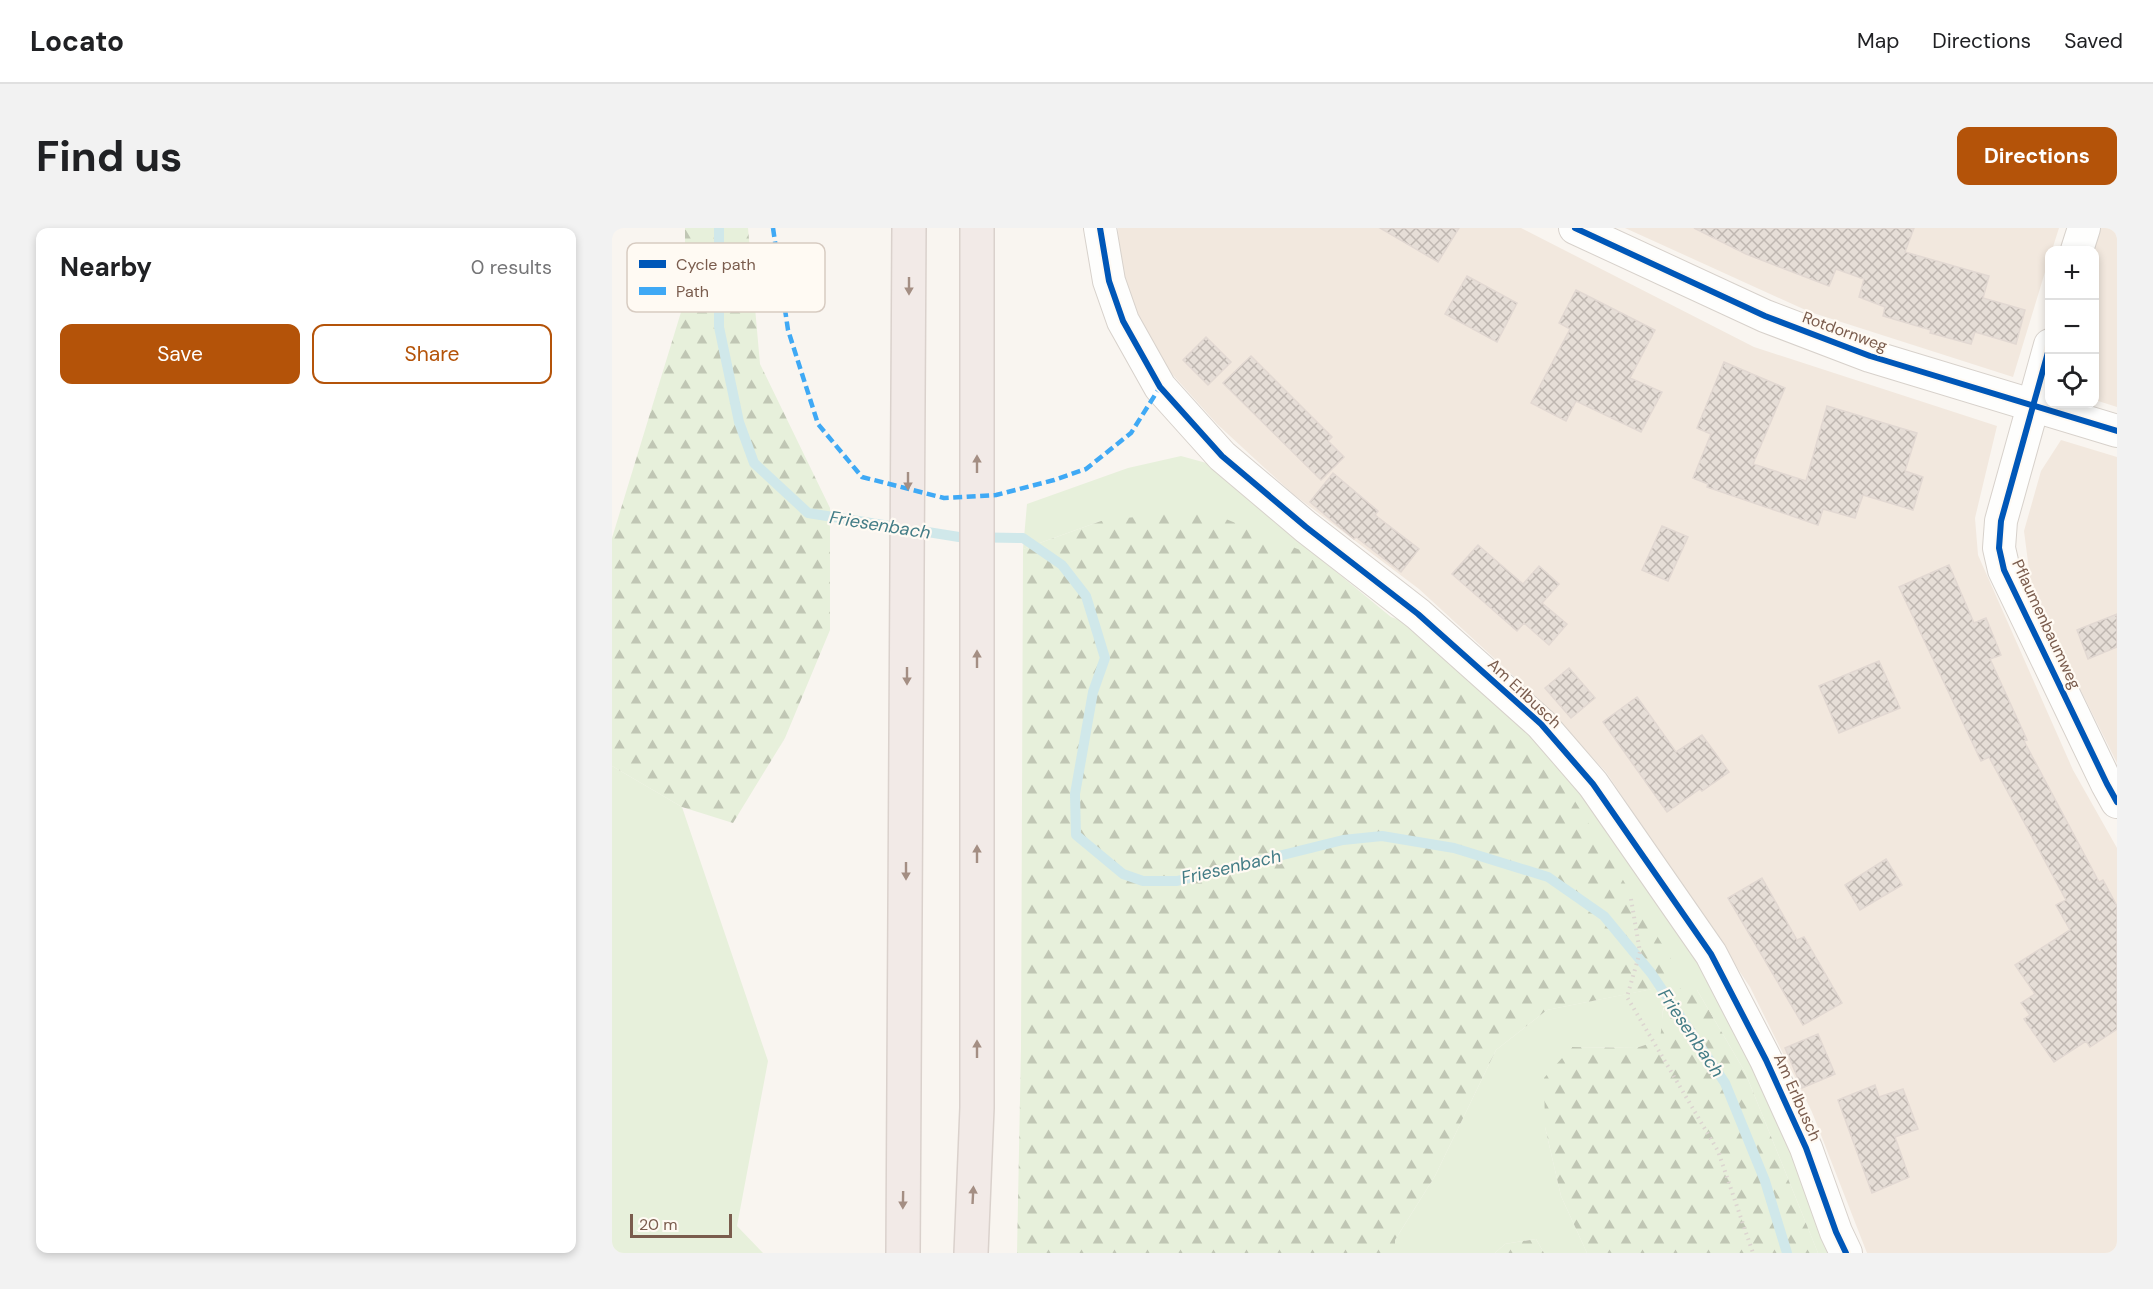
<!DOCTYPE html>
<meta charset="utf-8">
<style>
body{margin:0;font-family:"DM Sans",sans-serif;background:#f2f2f2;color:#202124}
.controls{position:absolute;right:18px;top:18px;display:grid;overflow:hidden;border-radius:12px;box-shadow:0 3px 9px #0003}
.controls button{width:54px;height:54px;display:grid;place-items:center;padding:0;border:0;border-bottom:2px solid #e0e0e0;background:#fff;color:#202124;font:30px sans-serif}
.scale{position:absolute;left:18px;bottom:15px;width:102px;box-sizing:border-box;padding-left:6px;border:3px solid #7a5c4d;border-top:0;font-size:16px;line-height:21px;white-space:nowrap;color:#7a5c4d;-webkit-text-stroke:4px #fffaf3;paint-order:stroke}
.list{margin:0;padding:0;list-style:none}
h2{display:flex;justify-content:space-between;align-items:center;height:78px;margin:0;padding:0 24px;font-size:26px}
h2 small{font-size:20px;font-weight:400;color:#757577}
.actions{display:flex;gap:12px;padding:18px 24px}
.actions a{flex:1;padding:14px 0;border:2px solid #b45309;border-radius:12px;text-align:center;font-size:21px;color:#b45309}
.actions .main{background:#b45309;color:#fff}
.icon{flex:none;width:33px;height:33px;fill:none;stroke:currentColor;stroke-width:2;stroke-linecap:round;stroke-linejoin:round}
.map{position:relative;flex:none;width:1505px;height:1025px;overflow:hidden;border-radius:12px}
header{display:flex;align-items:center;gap:36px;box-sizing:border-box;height:84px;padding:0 30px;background:#fff;border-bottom:2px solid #e0e0e0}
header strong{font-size:28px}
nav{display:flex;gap:33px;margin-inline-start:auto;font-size:21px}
.intro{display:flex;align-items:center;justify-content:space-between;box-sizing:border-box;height:144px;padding:0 36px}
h1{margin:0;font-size:42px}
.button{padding:15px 27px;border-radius:12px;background:#b45309;color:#fff;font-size:21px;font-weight:700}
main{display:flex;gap:36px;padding:0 36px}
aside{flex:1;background:#fff;border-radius:12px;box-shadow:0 3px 9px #0003}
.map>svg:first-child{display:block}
</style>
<header>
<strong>Locato</strong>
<nav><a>Map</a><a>Directions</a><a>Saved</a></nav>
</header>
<div class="intro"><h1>Find us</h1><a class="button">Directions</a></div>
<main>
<aside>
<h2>Nearby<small>0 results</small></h2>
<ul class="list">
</ul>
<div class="actions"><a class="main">Save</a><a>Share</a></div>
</aside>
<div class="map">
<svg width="1505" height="1025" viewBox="0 0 1505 1025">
<defs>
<pattern id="forest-firs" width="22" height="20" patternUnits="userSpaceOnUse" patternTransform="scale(1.5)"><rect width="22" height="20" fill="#e7f0db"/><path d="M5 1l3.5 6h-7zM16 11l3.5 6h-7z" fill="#c0c6b4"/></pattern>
<pattern id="building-cross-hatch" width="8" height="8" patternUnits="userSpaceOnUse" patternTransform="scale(1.5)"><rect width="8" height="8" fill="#e6ded7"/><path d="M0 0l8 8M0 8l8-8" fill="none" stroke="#bfb7b1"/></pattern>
</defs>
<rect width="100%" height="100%" fill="#f9f5f0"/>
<!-- residential -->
<path fill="#f2e8de" d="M506,0H909L1142,119L1385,198L1363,290L1366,327L1461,542L1505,620V1025H1255L1200,884L1138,759L994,544L919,464L807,361L681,266L605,196L560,146L532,106L519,78L507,28Z
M1013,0H1447L1440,22H1438L1437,31L1401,149L1198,84Z
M1488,0H1505V179L1483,172L1482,22Z
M1449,212L1505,229V535L1420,365L1412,303L1429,243Z"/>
<!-- green -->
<path fill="#e7f0db" d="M569,228L598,236L683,310L779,389L805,398L932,518L977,573L1093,744L1172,890L1222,1025H1206L1133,844L1085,762L1051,780L1049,812L1024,820L960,819L933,899L949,968L975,1025H932L924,1011L893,1016L883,1025H783V1012L823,948L884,822L935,782L1045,760L489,293L411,321L415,276L516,240Z
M0,538L70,579L156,833L125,998L151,1025H0Z"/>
<!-- forest -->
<path fill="url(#forest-firs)" d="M73,0H136L148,136L218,280V402L173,510L121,595L70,579L0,538V310L73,71Z
M590,281L688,322L834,437L958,565L1061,734L1046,760L935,782L884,822L823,948L783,1012V1025H405L409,820L411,321L489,293Z
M1072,758L1085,762L1133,844L1206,1025H975L949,968L933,899L932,850L960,819L1024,820L1048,812C1052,784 1046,775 1072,758Z
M924,1011L932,1025H883L893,1016Z"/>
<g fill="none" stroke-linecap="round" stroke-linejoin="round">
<!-- stream -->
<path stroke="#d0e8ea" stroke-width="10" d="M107,0V99L127,194L142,235L196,285L347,309L411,310L450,337L474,368L493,430L481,464L463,566L464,607L511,646L531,653H565L731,612L770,608L842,620L936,649L992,688L1039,745L1113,855L1153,953L1175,1025"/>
</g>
<!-- building -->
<path fill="url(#building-cross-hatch)" stroke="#e2d8d2" stroke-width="1.5" d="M768,0H847L826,34Z
M1082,0H1302L1293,24L1377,48L1371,70L1413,82L1404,116L1363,104L1359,116L1318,105L1319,102L1271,88L1273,79L1247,69L1252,51L1224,41L1217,58L1134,26Z
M855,48L905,75L885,114L833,86Z
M964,62L1043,102L1018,150L1050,164L1029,204L964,173L954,193L919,175L958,101L947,95Z
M594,109L619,134L596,157L571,132Z
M639,128L720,209L716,213L732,229L709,252L611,155Z
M1112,134L1173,160L1141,236L1194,253L1215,178L1305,205L1293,243L1311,249L1301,282L1251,267L1243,290L1211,281L1206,297L1095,259L1096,256L1081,250L1099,206L1085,200Z
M721,245L766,283L763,287L807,321L789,344L744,309L742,311L698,274Z
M1050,298L1076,309L1056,353L1030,342Z
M866,317L911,356L927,338L947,356L930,375L955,396L937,417L912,395L905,403L840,346Z
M1337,337L1362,395L1374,390L1389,427L1378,431L1415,512L1412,513L1487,654L1491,652L1505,678V801L1478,819L1474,813L1442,834L1412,791L1418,787L1409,775L1423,766L1403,737L1458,702L1444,677L1454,672L1377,529L1369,533L1287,359Z
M1505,386V419L1476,431L1465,402Z
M1267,433L1288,480L1227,505L1207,458Z
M957,440L983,470L959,490L933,460Z
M1025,469L1064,524L1090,507L1117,544L1090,563L1088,561L1055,584L991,494Z
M1274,631L1290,657L1248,682L1233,657Z
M1150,650L1185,712L1192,709L1230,775L1191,797L1116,670Z
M1206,806L1223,846L1190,860L1173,820Z
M1263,857L1267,869L1291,861L1306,901L1283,909L1297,949L1260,965L1226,872Z"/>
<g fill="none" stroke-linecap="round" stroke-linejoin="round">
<defs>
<path id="street" d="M488,0L497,53L511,93L548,159L610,228L694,299L806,386L929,496L981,556L1099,726L1154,832L1194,920L1224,1004L1234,1025
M963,0L1153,88L1258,128L1505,203
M1465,22L1472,0
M1438,117L1389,293L1387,320L1392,342L1495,556L1505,574"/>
<path id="highway" d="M291,1025L297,0
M359,1025L365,880V0"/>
</defs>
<!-- street casing -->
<use href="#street" stroke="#d7d1cb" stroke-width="34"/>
<!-- highway casing -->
<use href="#highway" stroke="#dad1cc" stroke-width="36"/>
<!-- path -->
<path stroke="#dcd5d0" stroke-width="4" stroke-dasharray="1.5 4.5" stroke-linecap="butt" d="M1019,671L1028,724L1015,769L1106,923L1141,1025"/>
<!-- street -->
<use href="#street" stroke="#fefefd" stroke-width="32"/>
<!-- highway -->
<use href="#highway" stroke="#f2eae7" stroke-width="33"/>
<!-- quiet -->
<path stroke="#3fa9f5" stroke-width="4.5" stroke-dasharray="9 4.5" stroke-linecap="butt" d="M161,0L176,102L206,196L250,249L332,270L384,267L442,252L474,241L519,205L548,159"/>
<defs>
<path id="cycleway" d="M488,0L497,53L511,93L548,159L610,228L694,299L806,386L929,496L981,556L1099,726L1154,832L1194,920L1224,1004L1234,1025
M963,0L1153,88L1258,128L1505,203
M1438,117L1389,293L1387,320L1392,342L1495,556L1505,574"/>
</defs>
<!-- cycleway casing -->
<use href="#cycleway" stroke="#fffaf3" stroke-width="10"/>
<!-- cycleway -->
<use href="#cycleway" stroke="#0057b8" stroke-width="6"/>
</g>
<!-- one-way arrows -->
<defs><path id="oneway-solid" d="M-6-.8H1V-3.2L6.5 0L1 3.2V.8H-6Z" transform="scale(1.5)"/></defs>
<g fill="#a48e83">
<use href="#oneway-solid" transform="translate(297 58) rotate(90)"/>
<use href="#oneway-solid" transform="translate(365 236) rotate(-90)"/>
<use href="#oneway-solid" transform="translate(296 253) rotate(90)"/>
<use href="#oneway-solid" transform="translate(365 431) rotate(-90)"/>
<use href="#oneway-solid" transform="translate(295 448) rotate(90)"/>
<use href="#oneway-solid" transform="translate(365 626) rotate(-90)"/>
<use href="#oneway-solid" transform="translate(294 643) rotate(90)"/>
<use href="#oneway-solid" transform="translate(365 821) rotate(-90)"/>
<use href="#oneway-solid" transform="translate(361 967) rotate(-87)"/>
<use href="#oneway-solid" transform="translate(291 972) rotate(91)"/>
</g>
<g text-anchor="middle" stroke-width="4.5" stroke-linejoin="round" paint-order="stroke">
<!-- street labels -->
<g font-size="16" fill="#7a5c4d" stroke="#fffaf3">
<text transform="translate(1233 103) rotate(20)" y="6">Rotdornweg</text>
<text transform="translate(1435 396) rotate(65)" y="6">Pflaumenbaumweg</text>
<text transform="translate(913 465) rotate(43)" y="6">Am Erlbusch</text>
<text transform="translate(1186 869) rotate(66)" y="6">Am Erlbusch</text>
</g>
<!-- water labels -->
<g font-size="18" font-style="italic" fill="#437c86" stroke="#fffaf3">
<text transform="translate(268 297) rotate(9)" y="6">Friesenbach</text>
<text transform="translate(619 639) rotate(-13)" y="6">Friesenbach</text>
<text transform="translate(1079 805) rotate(56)" y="6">Friesenbach</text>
</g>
</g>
<!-- legend -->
<rect x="15" y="15" width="198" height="69" rx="9" fill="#fffaf3" stroke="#d7cbc1" stroke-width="1.5"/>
<rect x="27" y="32" width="27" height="8" fill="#0057b8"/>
<rect x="27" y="59" width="27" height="8" fill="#3fa9f5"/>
<g font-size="16" fill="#7a5c4d">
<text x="64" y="42">Cycle path</text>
<text x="64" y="69">Path</text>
</g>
</svg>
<div class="controls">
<button>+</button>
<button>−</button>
<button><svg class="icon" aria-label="locate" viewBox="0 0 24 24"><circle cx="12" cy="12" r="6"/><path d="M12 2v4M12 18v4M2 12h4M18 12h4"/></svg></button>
</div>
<div class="scale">20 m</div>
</div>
</main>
